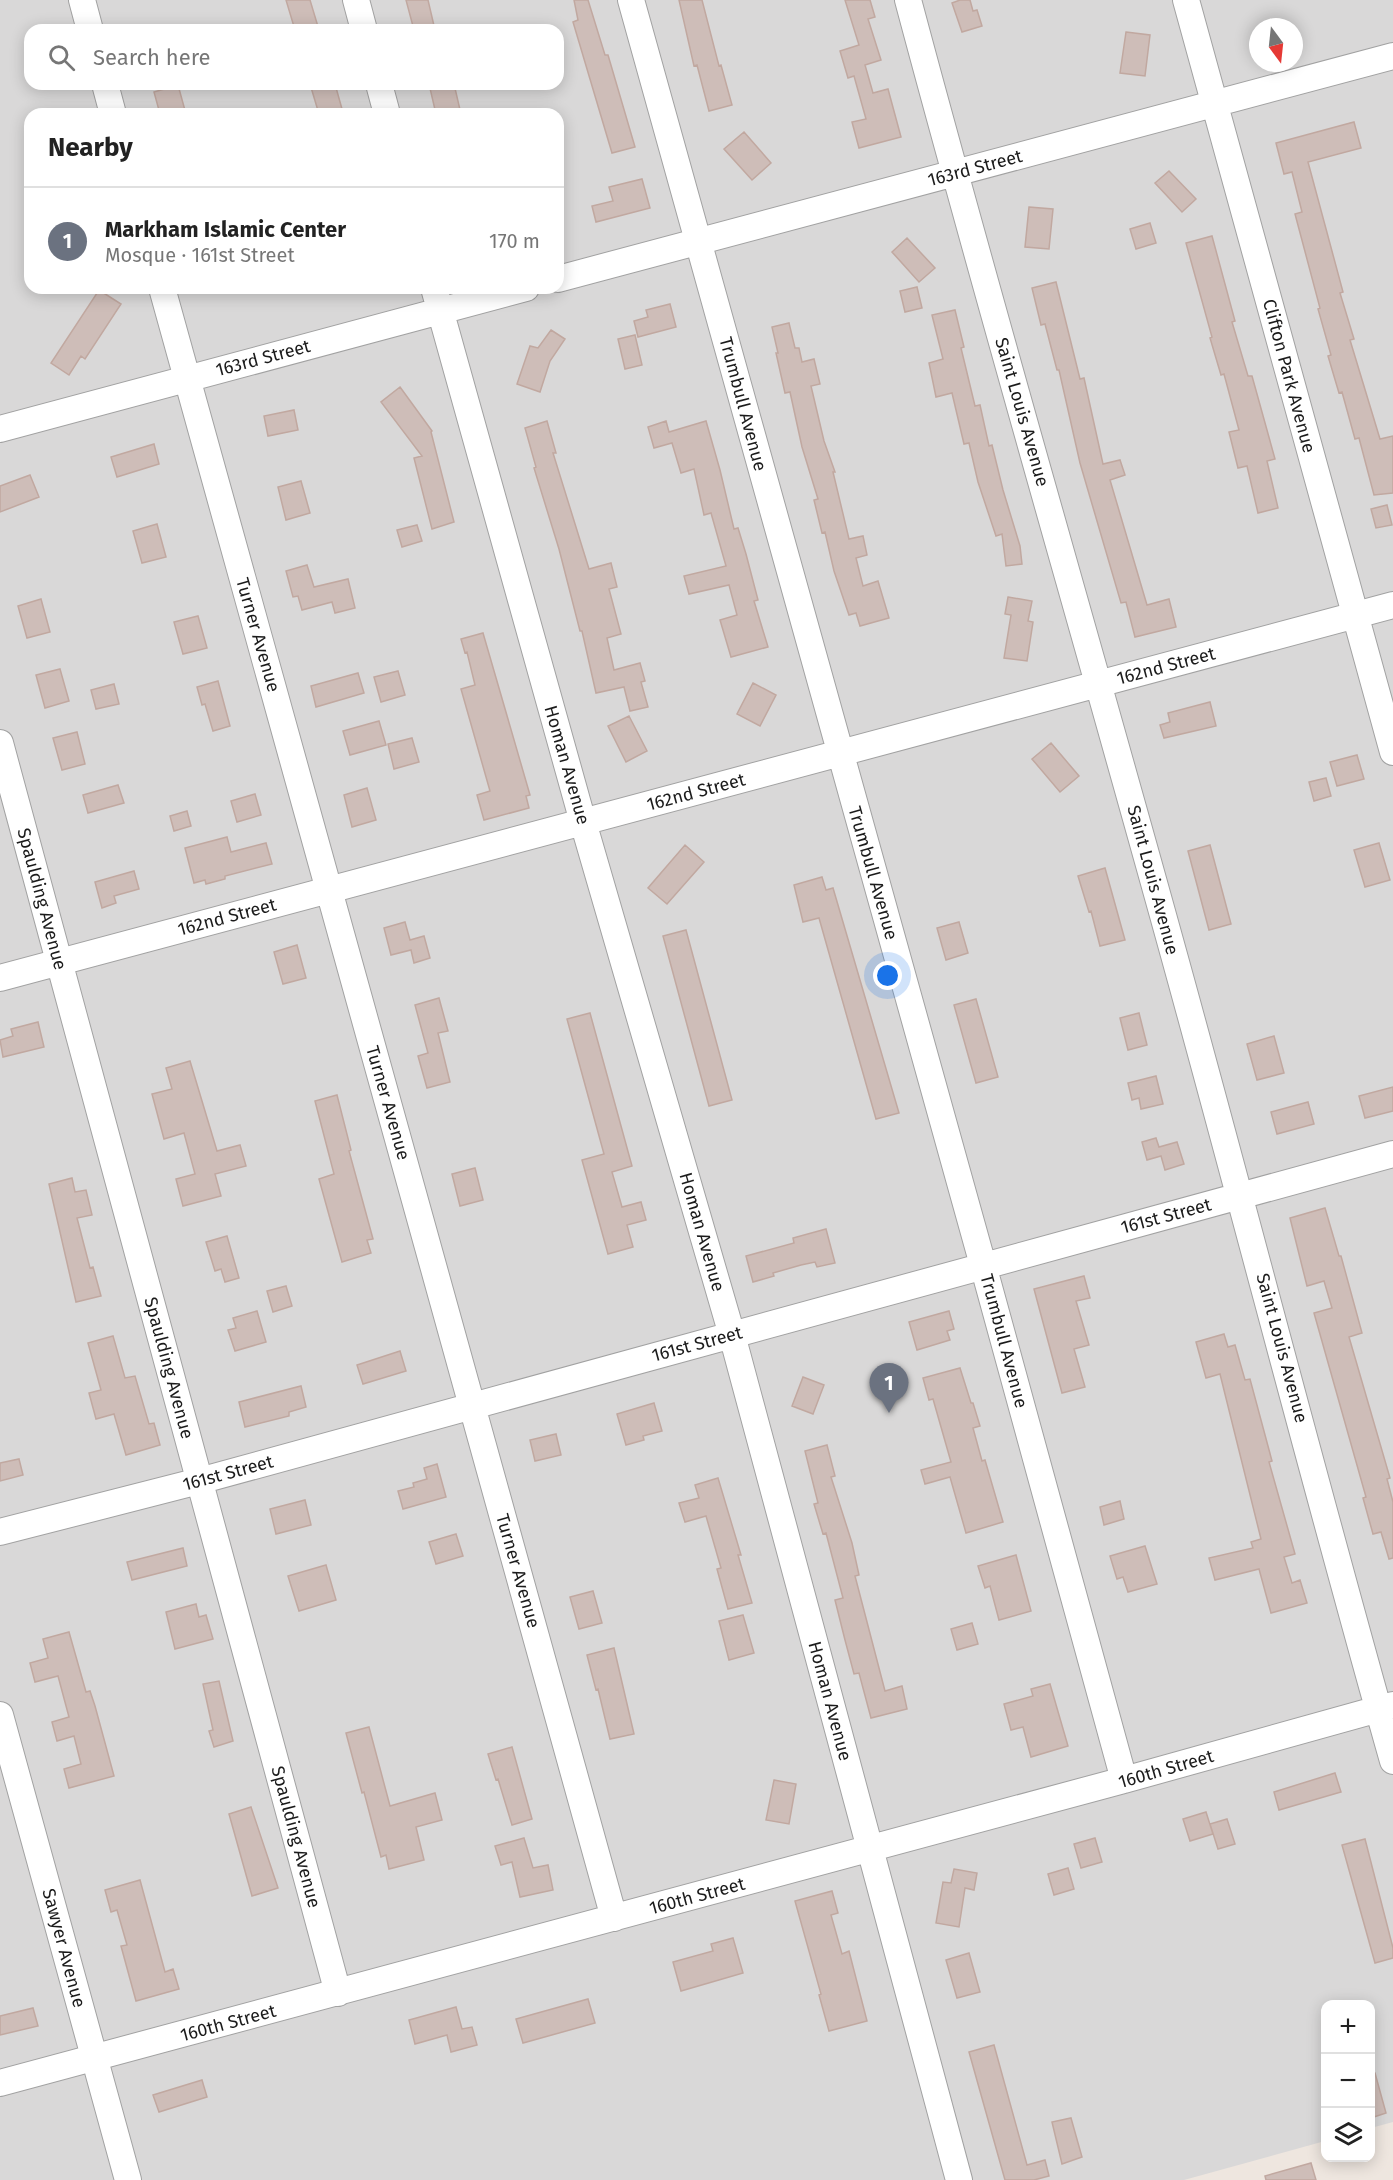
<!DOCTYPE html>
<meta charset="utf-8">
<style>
body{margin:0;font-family:"Fira Sans",sans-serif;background:#f2f2f2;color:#222}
.controls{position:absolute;right:18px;bottom:18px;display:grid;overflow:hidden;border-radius:12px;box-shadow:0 3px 15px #0003}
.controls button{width:54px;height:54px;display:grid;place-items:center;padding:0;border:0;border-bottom:2px solid #e0e0e0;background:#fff;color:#222;font:30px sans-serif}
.compass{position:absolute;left:1249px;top:18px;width:54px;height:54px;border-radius:50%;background:#fff;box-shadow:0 3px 15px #0003;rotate:165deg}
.you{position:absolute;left:888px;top:976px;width:21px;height:21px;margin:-15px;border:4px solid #fff;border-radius:50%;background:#1a73e8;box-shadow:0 0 0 9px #1a73e833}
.badge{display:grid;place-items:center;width:39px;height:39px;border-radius:50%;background:#d93025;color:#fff;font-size:20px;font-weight:700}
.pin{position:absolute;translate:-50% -50px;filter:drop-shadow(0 2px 3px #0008)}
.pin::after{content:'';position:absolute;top:32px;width:21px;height:18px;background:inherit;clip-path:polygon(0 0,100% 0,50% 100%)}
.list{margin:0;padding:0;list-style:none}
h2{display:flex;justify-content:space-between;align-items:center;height:78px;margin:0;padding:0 24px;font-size:26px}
h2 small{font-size:20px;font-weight:400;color:#767676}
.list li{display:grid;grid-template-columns:39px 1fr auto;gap:18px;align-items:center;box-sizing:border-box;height:108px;padding:0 24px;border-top:2px solid #e0e0e0}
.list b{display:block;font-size:22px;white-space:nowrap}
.list p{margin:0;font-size:20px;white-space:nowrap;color:#767676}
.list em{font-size:20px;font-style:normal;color:#767676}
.icon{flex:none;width:33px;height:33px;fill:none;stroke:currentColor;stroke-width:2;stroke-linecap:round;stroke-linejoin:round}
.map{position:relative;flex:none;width:1393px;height:2180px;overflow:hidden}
.search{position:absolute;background:#fff;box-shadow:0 3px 15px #0003;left:24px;top:24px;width:540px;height:66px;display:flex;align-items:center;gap:15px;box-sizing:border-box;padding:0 21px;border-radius:18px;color:#767676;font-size:22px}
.panel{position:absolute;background:#fff;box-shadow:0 3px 15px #0003;left:24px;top:108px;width:540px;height:186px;border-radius:18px}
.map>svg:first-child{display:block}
</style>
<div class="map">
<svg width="1393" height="2180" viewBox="0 0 1393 2180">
<rect width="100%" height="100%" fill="#eee6df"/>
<!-- residential -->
<path fill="#d9d8d8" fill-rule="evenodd" d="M0,0H1393V2122L1371,2128L1370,2004H1326L1325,2141L1184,2180H0ZM1258,27H1294V63H1258ZM30,30H558V84H30ZM30,114H558V288H30Z"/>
<!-- building -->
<path fill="#cebdb8" stroke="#c1a8a0" stroke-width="1.5" d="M286,0H310L319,30H295Z
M406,0H428L435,30H414Z
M574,0H588L605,55H608L635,147L612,153L573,22L578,20Z
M679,0H702L719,66L721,65L732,105L709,111L697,65L694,66Z
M845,0H870L875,17L868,19L881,60L865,65L873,93L888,89L901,137L859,148L852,122L866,119L854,76L848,78L840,51L859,45Z
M960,0H970L973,11L977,10L982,26L962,32L952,3Z
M1126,32L1150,35L1145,76L1120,73Z
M310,84H335L342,109L319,114Z
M429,84H454L461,114H436Z
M178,85L186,114H160L154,92Z
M1354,122L1361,148L1308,162L1343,292L1340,293L1354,339L1350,340L1380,439L1393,436V493L1374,495L1359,438L1355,439L1342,392L1339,393L1328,356L1331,355L1318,309L1320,308L1295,214L1302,212L1292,172L1284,174L1276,143Z
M744,132L771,163L752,180L724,149Z
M1169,171L1196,199L1182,212L1155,183Z
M642,179L650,208L596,222L592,206L613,201L609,187Z
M1029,207L1053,209L1049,249L1025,247Z
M1150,223L1156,243L1136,249L1130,229Z
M1212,236L1235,321L1232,322L1248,376H1252L1275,459L1267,461L1278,508L1258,513L1247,466L1238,468L1229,432L1239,430L1224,374L1221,375L1210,338L1212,337L1186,243Z
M907,238L935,268L919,282L892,252Z
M1056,282L1080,379L1084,378L1103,464L1120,460L1125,475L1110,480L1147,605L1169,599L1176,627L1135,637L1126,602L1121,603L1080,463L1059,370H1057L1045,324L1041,325L1032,288Z
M917,287L922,308L905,312L900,291Z
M99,290L121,304L85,359L81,356L69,375L51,363Z
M670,304L676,327L638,337L634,321L648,317L646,310Z
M955,310L964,347L961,348L975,406L980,405L989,446L992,445L1003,490L1020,546L1022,564L1006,566L1002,534L996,536L978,482L969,443L964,444L952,393L936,397L929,363L943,359L932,315Z
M789,323L795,348H799L802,362L814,359L820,384L811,386L824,441L835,472H833L849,539L863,536L867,555L856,558L863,586L878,581L889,618L860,626L856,613L849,615L834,571L825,532L822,533L814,500L818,499L802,447L790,392L785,393L776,353H778L772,327Z
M551,330L565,339L550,361L540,392L517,384L530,346L538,348Z
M635,335L642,365L625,369L618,339Z
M400,387L432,431L431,432L454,522L432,529L414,458L422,456L381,402Z
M294,410L298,430L268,436L264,416Z
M547,421L556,453H553L589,569L611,563L617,587L609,589L621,634L607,638L614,670L640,663L645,681L641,682L648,707L630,711L624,687L596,693L582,631H580L559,549L534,468L536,467L525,428Z
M666,421L669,432L706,421L720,470L734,529L738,528L746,554L758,600L754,601L768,647L731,657L720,620L737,615L729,585L689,594L684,576L726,566L711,513L704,515L694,469L681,473L672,443L654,448L648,427Z
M154,444L159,464L117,477L111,457Z
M30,475L39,497L0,512V486Z
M301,481L310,513L286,520L278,487Z
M1387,505L1392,525L1376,528L1371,509Z
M157,524L166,557L142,563L133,531Z
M417,525L422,541L402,547L397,530Z
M307,565L314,587L348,579L355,608L335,613L332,602L302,610L298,596L293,597L286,571Z
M1008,597L1032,601L1028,621L1033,622L1027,661L1004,658L1011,615L1005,614Z
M41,599L50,632L27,638L18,606Z
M198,616L207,648L183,654L174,622Z
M483,633L530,795L526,796L529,808L484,820L477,795L490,791L461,689L475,685L467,652L465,653L461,639Z
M60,669L69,701L45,708L36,675Z
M398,671L405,695L381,702L374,677Z
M358,673L364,693L316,707L311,686Z
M218,681L230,726L213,731L205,704L202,705L197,687Z
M753,683L776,695L760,726L737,714Z
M114,684L119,704L96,709L91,690Z
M1210,702L1216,726L1164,738L1160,725L1170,722L1168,713Z
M629,716L647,751L626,762L608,726Z
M379,721L386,745L350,755L343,731Z
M77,732L85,764L62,770L53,738Z
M412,738L419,762L394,769L388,744Z
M1051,743L1079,776L1060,792L1032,759Z
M1357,755L1364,779L1337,786L1330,762Z
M1326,778L1331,796L1314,801L1309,782Z
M118,785L124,803L88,813L83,795Z
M367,788L376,820L352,827L344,795Z
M255,794L261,815L237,822L231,801Z
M187,811L191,826L174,831L170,816Z
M227,837L231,852L266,843L272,864L225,876V879L206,884L205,880L194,883L185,848Z
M1379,843L1390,880L1365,887L1354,850Z
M685,845L704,862L667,904L648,888Z
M1210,845L1231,924L1209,930L1188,851Z
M1105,868L1125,940L1100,946L1091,911L1089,912L1078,876Z
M134,871L139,889L114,896L116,903L102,908L95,882Z
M822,877L826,890L833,888L899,1113L876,1119L819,918L803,922L794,885Z
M405,922L410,940L424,936L430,958L414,963L411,950L391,955L384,928Z
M959,922L968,953L946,960L937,928Z
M686,930L732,1100L709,1106L663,936Z
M297,945L306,978L283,984L274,952Z
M439,998L448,1031L438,1033L450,1082L427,1088L418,1056L428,1053L415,1005Z
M976,999L998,1077L976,1083L954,1005Z
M590,1013L632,1166L612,1172L622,1207L641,1202L646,1220L627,1225L633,1247L608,1254L582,1160L604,1154L567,1019Z
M1139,1013L1147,1045L1128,1050L1120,1018Z
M38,1022L44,1047L3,1057L0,1040L13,1036L11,1029Z
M1274,1036L1284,1073L1257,1080L1247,1044Z
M190,1061L217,1151L240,1145L246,1166L215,1174L221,1196L183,1206L176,1179L195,1174L184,1133L164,1139L152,1094L172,1089L166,1068Z
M1156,1076L1163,1104L1141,1109L1139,1098L1132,1100L1128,1083Z
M1393,1087V1111L1365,1118L1359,1096Z
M337,1095L351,1150L349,1151L373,1239L367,1240L371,1253L342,1262L319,1179L334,1174L315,1101Z
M1308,1102L1314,1124L1277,1134L1271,1112Z
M1156,1138L1159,1147L1177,1142L1184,1164L1165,1170L1161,1156L1147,1160L1142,1142Z
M475,1168L483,1200L460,1206L452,1174Z
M72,1178L75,1192L86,1190L92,1215L77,1218L90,1268L93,1267L101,1296L76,1302L49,1184Z
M1325,1208L1339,1256H1341L1362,1333L1349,1337L1390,1478L1387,1479L1393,1502V1558L1389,1559L1381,1532L1373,1534L1363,1498L1366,1497L1314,1313L1332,1308L1324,1281L1307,1286L1290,1218Z
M826,1229L835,1263L817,1267L815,1262L801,1265L773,1273L774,1276L753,1282L746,1256L794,1243L793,1238Z
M227,1236L239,1278L225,1282L221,1269L215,1271L206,1242Z
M1084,1276L1090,1298L1076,1301L1089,1345L1074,1349L1085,1387L1062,1393L1034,1289Z
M286,1286L292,1306L273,1312L267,1291Z
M257,1311L266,1342L235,1351L228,1330L236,1328L233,1318Z
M949,1311L954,1329L947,1331L950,1340L917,1350L909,1322Z
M1224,1334L1228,1347L1235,1345L1245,1380L1250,1379L1272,1461L1269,1462L1295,1554L1284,1557L1292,1583L1300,1580L1307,1603L1271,1613L1259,1569L1215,1580L1209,1558L1253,1548L1251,1542L1261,1539L1220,1374L1206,1378L1196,1342Z
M113,1336L125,1378L135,1376L149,1424L154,1423L160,1445L126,1455L114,1414L96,1419L89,1393L101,1390L88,1343Z
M400,1351L406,1371L363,1384L357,1365Z
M960,1368L971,1403H973L980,1426L973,1428L982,1461L985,1460L1003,1522L966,1533L950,1477L925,1484L921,1470L951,1462L933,1399L929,1400L923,1378Z
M803,1377L824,1385L813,1414L792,1406Z
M301,1386L306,1407L289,1412V1416L245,1427L239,1402Z
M654,1403L662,1431L643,1436L644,1440L626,1445L617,1414Z
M556,1434L561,1455L535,1461L530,1440Z
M827,1445L835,1476L831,1477L852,1543L859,1575L855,1576L885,1691L902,1686L907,1709L871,1718L859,1673L854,1674L845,1640L835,1600L843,1598L826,1533L823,1534L814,1504L818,1503L805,1451Z
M19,1459L23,1475L0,1481V1463Z
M437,1464L446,1497L403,1509L398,1491L414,1487L413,1483L427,1479L424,1468Z
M718,1478L741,1555H738L752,1603L728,1609L717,1569L721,1568L706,1516L685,1522L679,1503L699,1498L695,1485Z
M305,1500L311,1525L276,1534L270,1509Z
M1120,1501L1124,1519L1104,1525L1100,1507Z
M456,1534L463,1556L436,1564L429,1542Z
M1145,1546L1157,1584L1128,1592L1123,1577L1117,1579L1110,1556Z
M183,1548L187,1566L132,1580L127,1562Z
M1016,1555L1031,1611L999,1620L990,1586L985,1588L978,1566Z
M326,1565L336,1600L299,1611L288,1576Z
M593,1591L602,1623L579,1629L570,1597Z
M196,1604L199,1617L206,1615L213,1639L175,1649L166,1612Z
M743,1615L754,1653L729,1660L719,1621Z
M972,1623L978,1644L957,1650L951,1629Z
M69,1632L86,1692L90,1691L95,1706L114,1776L69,1788L64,1769L81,1764L74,1736L57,1741L52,1722L69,1717L58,1676L35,1682L30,1663L48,1658L43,1639Z
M614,1648L634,1734L610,1739L598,1689L596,1690L587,1655Z
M219,1681L233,1741L214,1747L209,1731L213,1730L203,1684Z
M1050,1684L1068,1746L1031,1757L1023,1727L1011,1730L1004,1704L1033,1696L1031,1689Z
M369,1727L390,1806L435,1793L442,1820L416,1827L424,1860L389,1869L386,1855L381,1857L364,1792L362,1793L346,1733Z
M512,1747L532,1819L512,1825L498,1779L496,1780L488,1754Z
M1335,1773L1341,1792L1279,1810L1274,1792Z
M774,1780L796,1784L789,1824L766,1820Z
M251,1807L278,1888L252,1896L229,1814Z
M1206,1812L1213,1834L1190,1841L1183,1819Z
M1227,1819L1235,1844L1218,1849L1210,1824Z
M524,1838L533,1868L548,1865L553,1890L520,1897L512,1862L501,1865L495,1846Z
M1095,1838L1102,1862L1081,1868L1074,1844Z
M1365,1839L1393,1948V1958L1375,1963L1342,1845Z
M1068,1868L1074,1889L1054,1895L1048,1874Z
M954,1869L977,1873L974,1890L965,1888L959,1927L936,1923L943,1882L951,1883Z
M140,1880L165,1972L173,1969L179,1989L136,2001L121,1946L127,1945L117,1910L111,1912L105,1890Z
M832,1891L838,1913L831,1915L842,1954L849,1951L867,2021L829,2031L819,1995L821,1994L795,1901Z
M733,1938L743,1973L681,1991L673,1962L713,1951L711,1944Z
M969,1953L980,1992L957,1998L946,1960Z
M588,1999L595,2023L523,2043L516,2019Z
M456,2007L462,2029L472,2027L477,2045L451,2052L447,2035L415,2044L409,2020Z
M33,2008L38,2026L0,2035V2016Z
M994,2045L1027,2165L1045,2160L1049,2176L1034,2180H1005L969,2052Z
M1371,2073H1375L1386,2113L1371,2118Z
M202,2080L207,2097L159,2112L153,2095Z
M1071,2118L1082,2157L1062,2164L1052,2122Z
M1311,2163L1316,2180H1266L1265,2176Z"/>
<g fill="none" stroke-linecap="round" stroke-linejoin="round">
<defs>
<path id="minor" d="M82,0L90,30
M356,0L364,30
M631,0L983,1265L1124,1780
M908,0C993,319 1086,636 1174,955C1248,1223 1317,1493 1393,1761
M1186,0L1393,752
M105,84L113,114
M379,84L387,114
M558,279L1393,56
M162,288L614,1918
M434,288L583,822L732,1335L959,2180
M0,429L526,288
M0,743L338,1993
M0,978L1393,605
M0,1532L199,1481L1393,1154
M0,1715L128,2180
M0,2083L1124,1780L1393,1705"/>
</defs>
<!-- minor casing -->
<use href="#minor" stroke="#a2a2a2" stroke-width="28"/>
<!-- minor -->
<use href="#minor" stroke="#fff" stroke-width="26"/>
</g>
<g text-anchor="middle" stroke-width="4.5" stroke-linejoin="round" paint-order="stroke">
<!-- street labels -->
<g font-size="18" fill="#1b1b1b" stroke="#fff">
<text transform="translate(975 168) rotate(-15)" y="6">163rd Street</text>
<text transform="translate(263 358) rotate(-15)" y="6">163rd Street</text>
<text transform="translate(1289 376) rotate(75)" y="6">Clifton Park Avenue</text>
<text transform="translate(743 404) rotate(75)" y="6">Trumbull Avenue</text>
<text transform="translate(1022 412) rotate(74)" y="6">Saint Louis Avenue</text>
<text transform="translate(258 635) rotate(74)" y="6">Turner Avenue</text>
<text transform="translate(1166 666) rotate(-15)" y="6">162nd Street</text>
<text transform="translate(567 765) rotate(74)" y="6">Homan Avenue</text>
<text transform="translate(696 792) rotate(-15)" y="6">162nd Street</text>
<text transform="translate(873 873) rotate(74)" y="6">Trumbull Avenue</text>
<text transform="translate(1153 880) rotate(75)" y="6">Saint Louis Avenue</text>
<text transform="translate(42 899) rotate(75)" y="6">Spaulding Avenue</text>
<text transform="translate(227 917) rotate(-15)" y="6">162nd Street</text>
<text transform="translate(388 1103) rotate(74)" y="6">Turner Avenue</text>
<text transform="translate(1166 1216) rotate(-15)" y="6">161st Street</text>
<text transform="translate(702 1232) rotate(74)" y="6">Homan Avenue</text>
<text transform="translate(1004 1341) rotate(75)" y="6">Trumbull Avenue</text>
<text transform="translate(697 1344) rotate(-15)" y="6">161st Street</text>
<text transform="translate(1282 1348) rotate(75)" y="6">Saint Louis Avenue</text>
<text transform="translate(169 1368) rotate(75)" y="6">Spaulding Avenue</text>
<text transform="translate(228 1473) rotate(-15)" y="6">161st Street</text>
<text transform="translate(518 1571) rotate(74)" y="6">Turner Avenue</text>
<text transform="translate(830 1701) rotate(75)" y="6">Homan Avenue</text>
<text transform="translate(1166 1769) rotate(-16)" y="6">160th Street</text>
<text transform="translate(296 1837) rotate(75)" y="6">Spaulding Avenue</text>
<text transform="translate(697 1896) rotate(-15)" y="6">160th Street</text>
<text transform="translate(64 1948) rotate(75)" y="6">Sawyer Avenue</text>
<text transform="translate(228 2023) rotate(-15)" y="6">160th Street</text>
</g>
</g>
</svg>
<div class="controls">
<button>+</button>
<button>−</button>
<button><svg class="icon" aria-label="layers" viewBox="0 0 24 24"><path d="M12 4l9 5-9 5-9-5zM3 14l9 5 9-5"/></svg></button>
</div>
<svg class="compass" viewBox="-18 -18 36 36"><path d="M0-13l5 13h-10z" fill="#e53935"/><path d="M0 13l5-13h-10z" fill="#767676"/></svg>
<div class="you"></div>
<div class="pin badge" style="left:889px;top:1413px;background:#6b7280">1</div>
<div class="search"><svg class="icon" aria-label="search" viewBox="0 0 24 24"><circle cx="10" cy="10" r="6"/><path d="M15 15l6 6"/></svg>Search here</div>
<section class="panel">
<h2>Nearby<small></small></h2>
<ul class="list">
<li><span class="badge" style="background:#6b7280">1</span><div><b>Markham Islamic Center</b><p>Mosque · 161st Street</p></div><em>170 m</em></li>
</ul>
</section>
</div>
